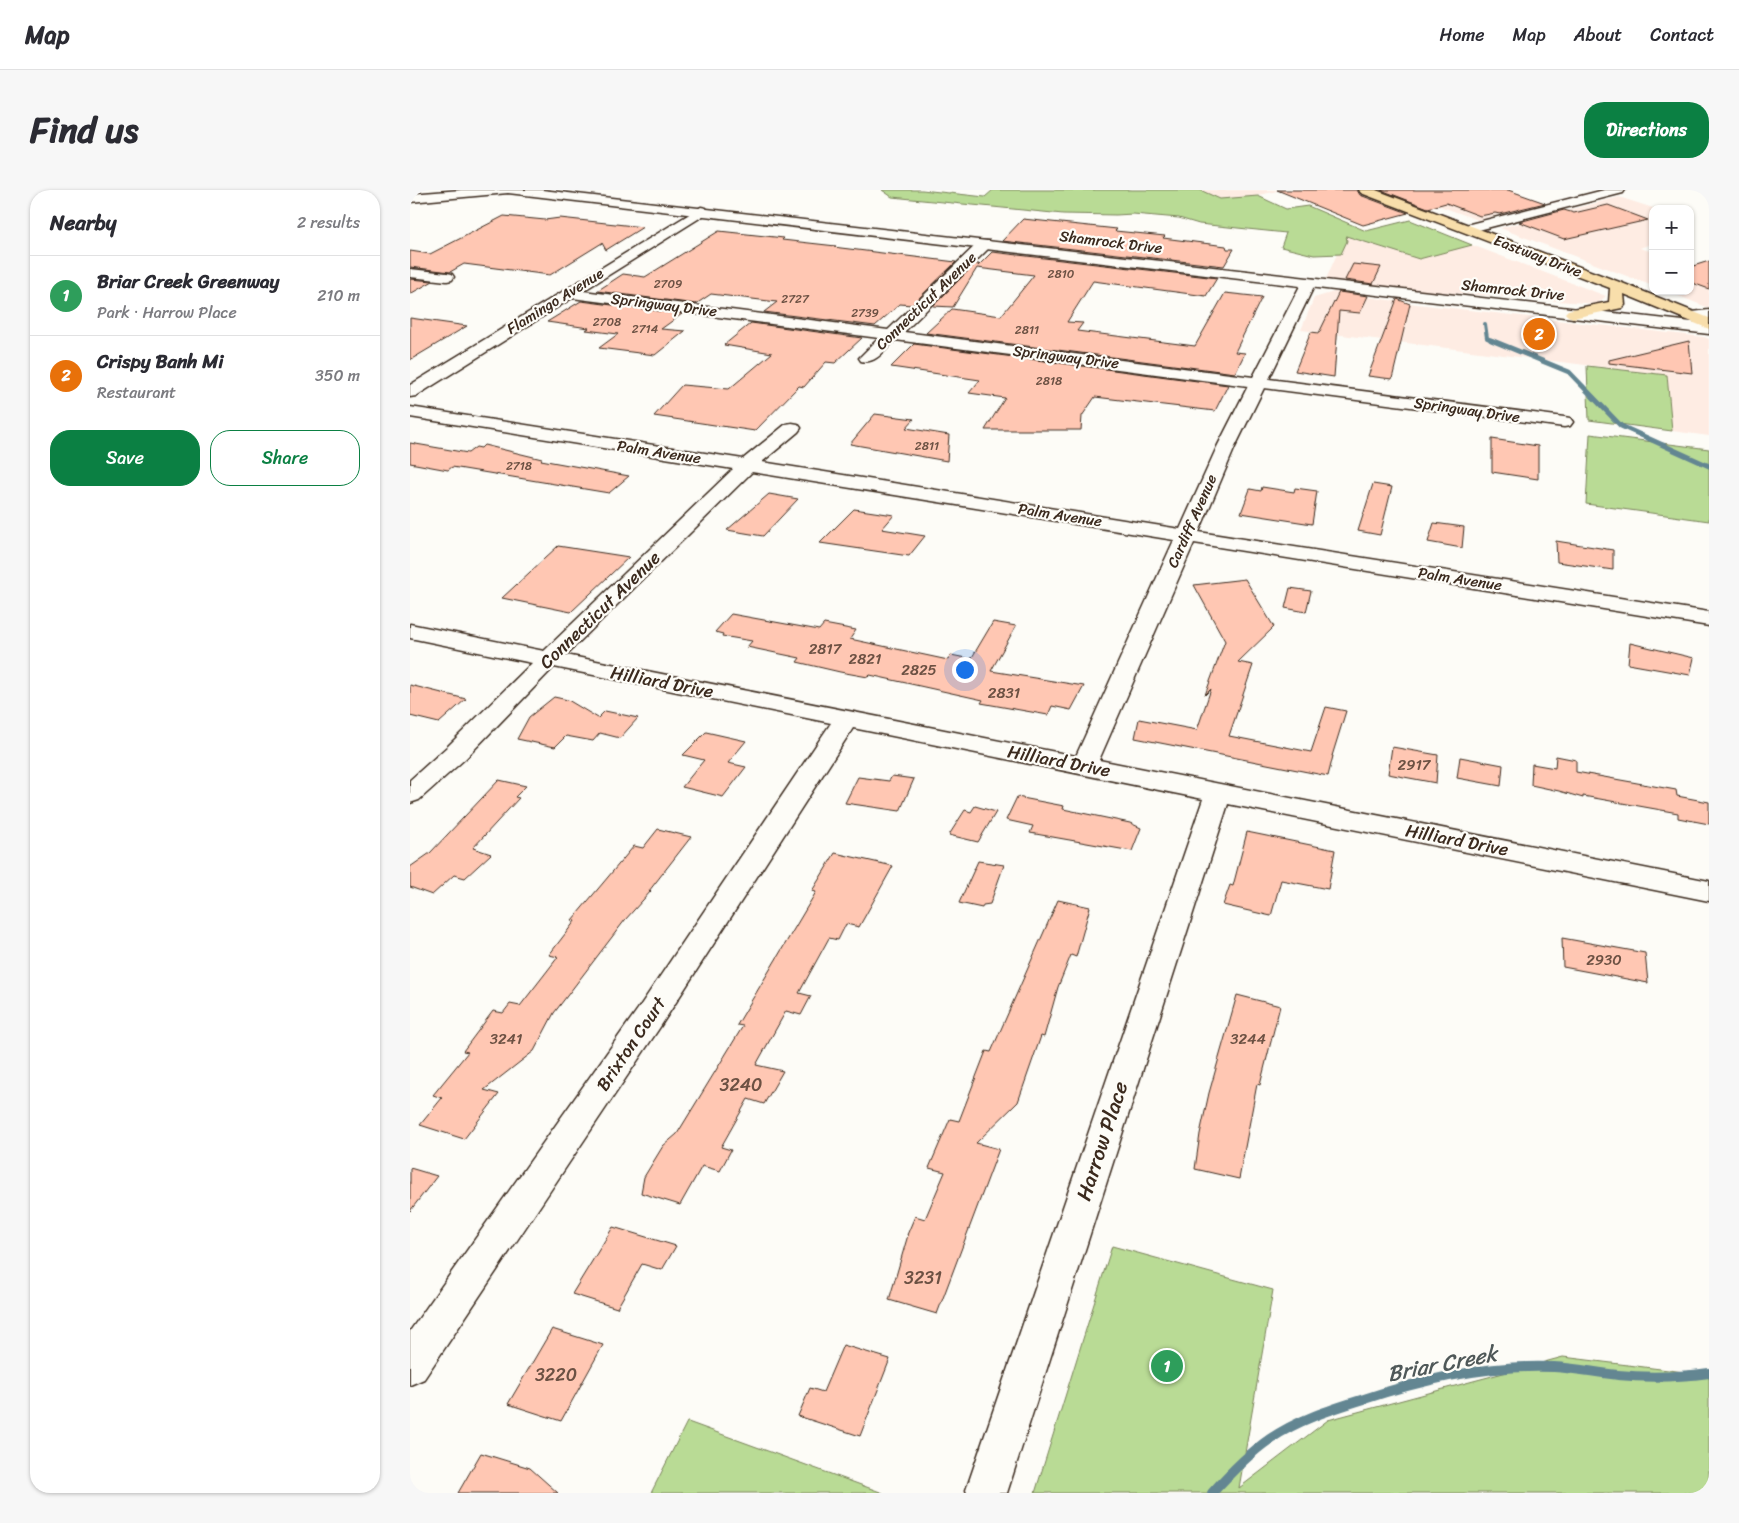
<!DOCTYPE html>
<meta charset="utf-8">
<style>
body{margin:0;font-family:Sriracha,sans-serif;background:#f7f7f7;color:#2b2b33}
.controls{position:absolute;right:15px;top:15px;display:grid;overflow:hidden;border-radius:10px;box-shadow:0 1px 4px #0004}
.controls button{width:45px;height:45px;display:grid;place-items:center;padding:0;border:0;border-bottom:1px solid #e1e1e2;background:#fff;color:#2b2b33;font:25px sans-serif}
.you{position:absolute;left:554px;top:479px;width:18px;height:18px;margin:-12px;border:4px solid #fff;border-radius:50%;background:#1a73e8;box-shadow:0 0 0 8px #1a73e833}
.badge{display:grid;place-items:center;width:32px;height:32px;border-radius:50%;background:#0b8043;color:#fff;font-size:16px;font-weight:700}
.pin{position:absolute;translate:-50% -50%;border:2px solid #fff;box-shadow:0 1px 5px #0006}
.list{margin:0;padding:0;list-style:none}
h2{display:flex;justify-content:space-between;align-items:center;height:65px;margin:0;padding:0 20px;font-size:21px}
h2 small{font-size:16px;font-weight:400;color:#7c7c81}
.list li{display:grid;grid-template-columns:32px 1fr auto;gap:15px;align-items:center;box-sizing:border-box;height:80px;padding:0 20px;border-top:1px solid #e1e1e2}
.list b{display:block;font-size:19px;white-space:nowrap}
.list p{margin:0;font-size:16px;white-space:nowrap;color:#7c7c81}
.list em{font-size:16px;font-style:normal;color:#7c7c81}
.actions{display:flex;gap:10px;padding:15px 20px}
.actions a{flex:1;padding:11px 0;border:1px solid #0b8043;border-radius:20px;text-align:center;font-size:18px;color:#0b8043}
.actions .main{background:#0b8043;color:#fff}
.map{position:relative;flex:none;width:1299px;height:1303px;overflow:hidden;border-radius:20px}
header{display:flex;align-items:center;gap:30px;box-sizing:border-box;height:70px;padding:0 25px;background:#fff;border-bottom:1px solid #e1e1e2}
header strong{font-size:24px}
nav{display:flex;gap:28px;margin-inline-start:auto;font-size:18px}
.intro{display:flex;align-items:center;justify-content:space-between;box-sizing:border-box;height:120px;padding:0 30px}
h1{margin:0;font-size:35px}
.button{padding:12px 22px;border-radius:20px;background:#0b8043;color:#fff;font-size:18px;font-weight:700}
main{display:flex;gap:30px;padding:0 30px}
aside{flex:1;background:#fff;border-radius:20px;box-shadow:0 1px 4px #0004}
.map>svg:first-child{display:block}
</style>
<header>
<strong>Map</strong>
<nav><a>Home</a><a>Map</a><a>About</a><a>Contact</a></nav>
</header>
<div class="intro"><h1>Find us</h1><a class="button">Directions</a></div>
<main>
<aside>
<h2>Nearby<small>2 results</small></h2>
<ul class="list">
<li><span class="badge" style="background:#2e9e5b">1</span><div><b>Briar Creek Greenway</b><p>Park · Harrow Place</p></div><em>210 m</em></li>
<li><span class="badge" style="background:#e8710a">2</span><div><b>Crispy Banh Mi</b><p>Restaurant</p></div><em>350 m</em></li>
</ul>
<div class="actions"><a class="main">Save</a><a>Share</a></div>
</aside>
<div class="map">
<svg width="1299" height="1303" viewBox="0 0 1299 1303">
<rect width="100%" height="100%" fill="#fdfcf7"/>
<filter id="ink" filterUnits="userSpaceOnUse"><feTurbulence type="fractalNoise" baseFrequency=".02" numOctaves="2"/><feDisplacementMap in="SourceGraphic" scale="10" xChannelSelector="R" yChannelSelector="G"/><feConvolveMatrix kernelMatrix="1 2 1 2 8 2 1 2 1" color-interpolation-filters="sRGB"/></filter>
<g filter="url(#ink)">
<!-- built -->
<path fill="#feece3" d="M781,0H871L820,12Z
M1075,3L1116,18L1068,30L1027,15Z
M1209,7L1246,19H1243V53L1230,58L1243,62V96L1090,38Z
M935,46L1009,69L1062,55L1196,106L1187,114L1018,101L916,89Z
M1280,76L1299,82V118L1256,101H1280Z
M924,102L1006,114L1294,147L1299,149V246L1262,241L1257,185L891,140L904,108Z"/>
<!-- green -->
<path fill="#b9db95" stroke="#7a825a" d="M472,0H512L575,7L583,0H790L810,9L848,6L876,19L898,16L956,41L1000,30L1062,55L1009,69L936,46L937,51L931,64L904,65L871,57L876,43L789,34L769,28L723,24L706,25L653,24L482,7Z
M1177,176L1257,185L1262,241L1179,230Z
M1180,244L1299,259V331L1176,314Z
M702,1056L863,1100L829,1298L918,1230L1153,1167L1299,1185V1303H625Z
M277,1232H278L473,1303H241Z"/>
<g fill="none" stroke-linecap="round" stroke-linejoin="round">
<!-- stream-far2 -->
<path stroke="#648692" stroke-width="4" d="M1075,134L1077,148L1084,151"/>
<!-- stream-far1 -->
<path stroke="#648692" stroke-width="5" d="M1081,150L1159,182L1211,236L1299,276"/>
<!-- stream -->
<path stroke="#648692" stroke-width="10" d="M802,1303C820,1283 838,1264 860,1249C888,1230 919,1220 951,1210C1013,1189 1078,1174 1144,1177C1166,1178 1187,1183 1208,1185C1238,1188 1269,1187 1299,1183"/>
</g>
<!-- building -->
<path fill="#ffc7b3" stroke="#3b2a1e" d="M867,0H947L950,5L998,23L953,35Z
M971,0H1098L1135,13L1090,24L1085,23L1070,26L1036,13L1018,18Z
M1198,15L1238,30L1154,49L1109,32L1154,20L1164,23Z
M94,26L135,30L150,28L233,37L196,60L192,53L140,85L54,74L40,82L0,77V61L20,64Z
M613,29L707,39L705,41L755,46L753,48L816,56L817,59H824L814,76L592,51Z
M309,41L374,48L372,50L426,56L424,57L431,58L546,72L502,115L490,114L465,136L354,122L367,112L301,104L286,114L187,101L213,84L235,87Z
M582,62L807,88L796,106L683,91L657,132L673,133L667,141L785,156L815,103L852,107L825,162L835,163L825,183L516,143L542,119L591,126L624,85L567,78L543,117L523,116L565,74H569L568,76Z
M1299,71V99L1280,92V77Z
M943,74L971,77L963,94L935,90Z
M0,89L23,91L0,104Z
M929,102L958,106L950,123L929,121L924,187L885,181L901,142L909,143Z
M987,109L1000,114L982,189L958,186Z
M171,111L272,124L251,139L275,141L245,165L189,158L208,144L176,140L179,138L137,132Z
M0,128L57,136L0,170Z
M341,133L452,148L425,173L416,172L394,197L389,196L345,241L244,226L272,195L319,199L362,163L314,155Z
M1279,151L1282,183L1199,173V170Z
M504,154L818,195L805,221L685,207L672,226L671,240H575L595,208L559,203L570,190L481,177Z
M465,224L504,229L496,238L539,245L537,271L440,254Z
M1082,249L1128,256V289L1082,282Z
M0,253L58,263L66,257L71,258L74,255L132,269L131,270L219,286L199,303L42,277L38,280L0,273Z
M963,294L982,297L970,345L948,341Z
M852,297L884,302L885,298L907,301L902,334L831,323L840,299L851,301Z
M359,304L388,309L353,346L317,340Z
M444,319L484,325L472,339L515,346L499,366L410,353Z
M1024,333L1054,337L1052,358L1018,352Z
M1146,351L1203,360V380L1147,372Z
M148,356L219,367L161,422L92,408Z
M835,389L864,437L828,472L843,475L819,546L901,562L916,517L936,521L922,566H923L918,586L725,548L729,529L787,540L801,499L795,505L815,451L784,395Z
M880,398L901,401L896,422L875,418Z
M321,424L409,440L414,434L446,440L440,449L538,470L541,465L561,469L583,432L606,436L581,481L674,496L661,520L642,516L638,525L571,513L573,510L460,485L458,487L430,482L387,472L390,468L337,457L342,451L312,446L313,444L305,442Z
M1220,453L1284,468L1280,485L1218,474Z
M0,495L56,509L29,533L0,526Z
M144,507L158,510L188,528L195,521L228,528L210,548L190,543L183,551L156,546L145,557L107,549L119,527Z
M296,542L336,551L318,573L336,577L313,607L272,597L294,570L273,565Z
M982,557L1028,565L1026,593L978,584Z
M1146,566L1166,570V582L1266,600L1267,606L1299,612V634L1268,628V623L1173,606V608L1149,601L1121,595L1122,574L1145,578Z
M1050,567L1093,575L1091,596L1047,588Z
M482,586L504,589L490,621L435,613L448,587L479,591Z
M89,590L116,596L105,607L109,608L63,658L81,664L55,688L44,685L22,705L0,697V677L20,663Z
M607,607L654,616L653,619L720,633L731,638L722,661L620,643L623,636L596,630Z
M565,616L586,622L568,652L539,645L555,620L561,622Z
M248,639L281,647L239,701H241L215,730L144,823L124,861L74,900L89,904L54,949L10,935L32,908L23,905L58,862L53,861L83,821L93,823L100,814L110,816L148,767L139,765L165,731L162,730L224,656L233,658Z
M837,642L925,660L918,699L871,690L861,726L813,715L820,695L823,696Z
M425,663L483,676L449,737L436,734L428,750L419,748L389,803L401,806L391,825L376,821L346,875L373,881L354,914L338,909L311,957L321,960L310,981L292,976L270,1015L231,1003L234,987L253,956L267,944L333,836L327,835L406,702L402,701Z
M568,671L594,675L580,714L573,715L572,718L549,713Z
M648,710L680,717L666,767L661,765L648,797L634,847L631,846L608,912L566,953L589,959L527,1124L479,1110L498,1045H497L505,1026L515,1029L535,982L519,978L540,929L549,931L576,861L581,862Z
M1152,748L1235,763L1238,793L1153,777Z
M827,805L870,816L850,895L847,894L829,989L785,979L790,944L799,903Z
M0,978L27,986L0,1021Z
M203,1037L266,1056L252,1080L232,1074L207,1118L162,1104Z
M142,1139L193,1155L151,1231L98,1214Z
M433,1155L480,1169L450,1246L388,1226L400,1198L413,1202Z
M71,1263L120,1278L148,1303H48Z"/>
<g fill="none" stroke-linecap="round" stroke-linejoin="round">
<defs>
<path id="street" d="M1194,0H1215L1213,3L1057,43L1050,39L1052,36Z
M291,17L296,18L297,21L296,24L173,101L478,140L570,51H580L582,54L580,57L494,142L843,187L892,92L894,89H904L906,92L859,189L1154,227L1160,228L1163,232L1160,236L1154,237L854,198L825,257L789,342L1299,422V436L784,353L689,570L1299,691V711L818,614L597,1303H557L556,1300L793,609L443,538L250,837L14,1189L0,1195V1141L228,819L421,533L144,477L56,568L9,610L0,613V590L38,556L122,473L0,448V434L134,461L323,279L0,227V217L333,269L376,234L382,233L388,234L391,238L388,242L352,272L770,339L807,257L838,196L485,150C476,159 465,175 451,171L449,168L469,148L162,108L6,206L0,207V195ZM342,282L764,350L666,566L156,465Z
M0,79L37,83L42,84L44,87L42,90L37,91L0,87Z
M1299,120V130L1274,129L1271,126L1274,123Z"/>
<path id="secondary" d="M51,0H132L1299,134V144L98,3L0,12V4Z"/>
<path id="primary" d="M949,0H966L1212,93L1299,128V139L1214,104L1215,115L1212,118L1163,128L1158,126L1155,123L1158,120L1199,112L1200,98L951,3Z"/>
</defs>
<!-- street casing -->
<use href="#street" stroke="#3b2a1e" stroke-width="3"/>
<!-- secondary casing -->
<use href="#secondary" stroke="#3b2a1e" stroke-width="3"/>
<!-- primary casing -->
<use href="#primary" stroke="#3b2a1e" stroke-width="3"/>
<!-- street -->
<use href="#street" fill="#fdfcf7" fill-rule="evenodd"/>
<!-- secondary -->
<use href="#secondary" fill="#fdfcf7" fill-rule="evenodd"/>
<!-- primary -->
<use href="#primary" fill="#f8deab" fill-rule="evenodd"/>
</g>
</g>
<g text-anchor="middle" stroke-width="4.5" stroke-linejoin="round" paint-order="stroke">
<!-- far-number labels -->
<g font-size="12" fill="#6c5143">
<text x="651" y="88">2810</text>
<text x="258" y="98">2709</text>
<text x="385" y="113">2727</text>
<text x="455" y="127">2739</text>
<text x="197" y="136">2708</text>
<text x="235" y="143">2714</text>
<text x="617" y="144">2811</text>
<text x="639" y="195">2818</text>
<text x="517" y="260">2811</text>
<text x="109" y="280">2718</text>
</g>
<!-- far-street labels -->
<g font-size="15" fill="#3b2a1e" stroke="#fdfcf7">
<text transform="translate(701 52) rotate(7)" y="5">Shamrock Drive</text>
<text transform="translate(1128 66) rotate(21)" y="5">Eastway Drive</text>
<text transform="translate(1103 100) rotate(6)" y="5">Shamrock Drive</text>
<text transform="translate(145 111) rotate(-32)" y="5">Flamingo Avenue</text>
<text transform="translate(516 111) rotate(-44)" y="5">Connecticut Avenue</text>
<text transform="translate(254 115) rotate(7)" y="5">Springway Drive</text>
<text transform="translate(656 167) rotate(7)" y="5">Springway Drive</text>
<text transform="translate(1057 220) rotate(8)" y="5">Springway Drive</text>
<text transform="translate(249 262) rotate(9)" y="5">Palm Avenue</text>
<text transform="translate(650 325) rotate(9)" y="5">Palm Avenue</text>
<text transform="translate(782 331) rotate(-66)" y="5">Cardiff Avenue</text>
<text transform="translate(1050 389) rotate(9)" y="5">Palm Avenue</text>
</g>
<!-- number labels -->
<g font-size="15" fill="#6c5143">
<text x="415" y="464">2817</text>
<text x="455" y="474">2821</text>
<text x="509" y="485">2825</text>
<text x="594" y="508">2831</text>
<text x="1004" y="580">2917</text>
<text x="1194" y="775">2930</text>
<text x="96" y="854">3241</text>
<text x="838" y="854">3244</text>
</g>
<!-- street labels -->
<g font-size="18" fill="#3b2a1e" stroke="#fdfcf7">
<text transform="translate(190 420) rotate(-44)" y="6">Connecticut Avenue</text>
<text transform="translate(252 492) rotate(11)" y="6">Hilliard Drive</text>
<text transform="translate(649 571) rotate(11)" y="6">Hilliard Drive</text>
<text transform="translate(1047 650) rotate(11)" y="6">Hilliard Drive</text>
<text transform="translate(221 854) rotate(-56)" y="6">Brixton Court</text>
</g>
<!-- near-number labels -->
<g font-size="18" fill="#6c5143">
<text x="331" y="901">3240</text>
<text x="513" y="1094">3231</text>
<text x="146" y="1191">3220</text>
</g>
<!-- near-street labels -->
<g font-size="21" fill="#3b2a1e" stroke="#fdfcf7">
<text transform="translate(692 951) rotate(-72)" y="7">Harrow Place</text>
</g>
<!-- near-water labels -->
<g font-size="22" font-style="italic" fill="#4f5858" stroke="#fdfcf7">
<text transform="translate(1032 1173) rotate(-11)" y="8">Briar Creek</text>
</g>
</g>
</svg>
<div class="controls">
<button>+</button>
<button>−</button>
</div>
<div class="you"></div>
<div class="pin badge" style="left:757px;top:1176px;background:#2e9e5b">1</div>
<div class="pin badge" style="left:1129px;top:144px;background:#e8710a">2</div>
</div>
</main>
